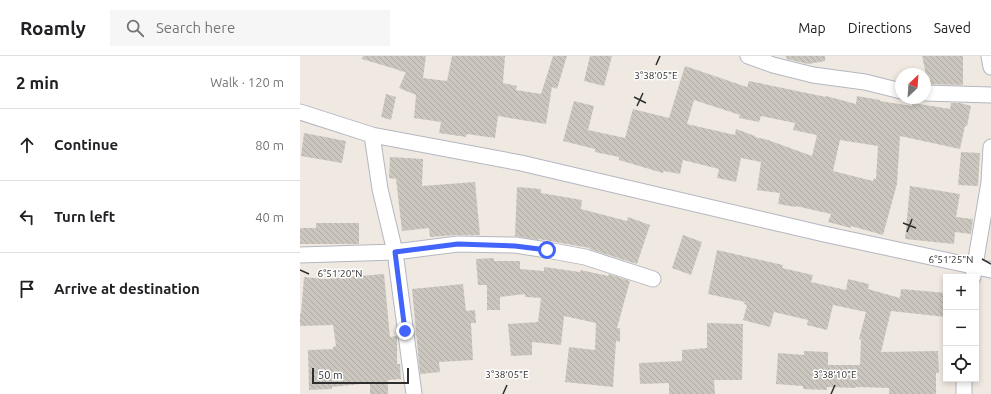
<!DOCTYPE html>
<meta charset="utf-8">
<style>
body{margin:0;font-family:Ubuntu,sans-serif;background:#f6f6f6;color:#202124}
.controls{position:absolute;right:12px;bottom:12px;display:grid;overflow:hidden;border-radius:0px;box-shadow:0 2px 6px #0003}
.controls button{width:36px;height:36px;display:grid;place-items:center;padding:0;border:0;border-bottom:1px solid #e0e0e0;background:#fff;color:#202124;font:20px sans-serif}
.compass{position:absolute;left:595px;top:12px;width:36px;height:36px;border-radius:50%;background:#fff;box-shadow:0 2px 6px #0003;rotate:25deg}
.scale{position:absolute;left:12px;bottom:10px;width:97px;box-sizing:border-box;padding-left:4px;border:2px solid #2e2e2e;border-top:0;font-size:11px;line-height:14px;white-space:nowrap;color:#2e2e2e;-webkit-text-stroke:3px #fff;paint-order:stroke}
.stop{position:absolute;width:12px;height:12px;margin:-9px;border:3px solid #4264fb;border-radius:50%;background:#fff}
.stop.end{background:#4264fb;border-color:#fff;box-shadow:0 1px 4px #0008}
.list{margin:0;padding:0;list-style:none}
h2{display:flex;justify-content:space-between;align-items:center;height:52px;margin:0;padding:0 16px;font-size:17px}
h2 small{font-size:13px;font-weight:400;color:#757577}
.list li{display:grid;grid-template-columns:26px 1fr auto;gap:12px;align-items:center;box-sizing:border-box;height:72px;padding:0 16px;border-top:1px solid #e0e0e0}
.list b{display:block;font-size:15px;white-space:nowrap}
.list em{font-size:13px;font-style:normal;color:#757577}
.icon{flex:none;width:22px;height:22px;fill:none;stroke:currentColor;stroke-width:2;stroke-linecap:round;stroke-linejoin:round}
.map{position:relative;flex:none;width:691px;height:338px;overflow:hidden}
header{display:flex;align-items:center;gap:24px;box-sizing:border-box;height:56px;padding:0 20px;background:#fff;border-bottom:1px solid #e0e0e0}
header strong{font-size:19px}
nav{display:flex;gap:22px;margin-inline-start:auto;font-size:14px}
.search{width:280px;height:36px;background:#f6f6f6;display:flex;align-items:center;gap:10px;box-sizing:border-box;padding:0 14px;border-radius:0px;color:#757577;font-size:15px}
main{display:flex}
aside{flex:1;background:#fff}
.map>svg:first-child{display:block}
</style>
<header>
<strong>Roamly</strong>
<div class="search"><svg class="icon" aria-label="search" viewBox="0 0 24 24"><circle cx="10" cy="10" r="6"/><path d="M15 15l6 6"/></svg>Search here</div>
<nav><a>Map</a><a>Directions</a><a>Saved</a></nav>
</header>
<main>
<aside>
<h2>2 min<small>Walk · 120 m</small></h2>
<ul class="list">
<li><svg class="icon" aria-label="ahead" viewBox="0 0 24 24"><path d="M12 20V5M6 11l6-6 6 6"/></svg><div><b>Continue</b></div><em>80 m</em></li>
<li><svg class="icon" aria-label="left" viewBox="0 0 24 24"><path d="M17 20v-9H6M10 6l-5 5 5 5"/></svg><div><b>Turn left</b></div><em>40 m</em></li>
<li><svg class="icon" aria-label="arrive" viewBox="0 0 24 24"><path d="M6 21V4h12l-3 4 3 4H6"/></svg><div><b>Arrive at destination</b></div></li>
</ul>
</aside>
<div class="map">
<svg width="691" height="338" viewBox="0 0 691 338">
<defs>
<pattern id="building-back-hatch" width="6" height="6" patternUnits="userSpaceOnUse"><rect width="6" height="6" fill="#cbc7bf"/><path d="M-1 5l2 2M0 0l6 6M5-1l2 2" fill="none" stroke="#afaba4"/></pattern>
</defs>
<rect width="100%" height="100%" fill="#efe9e1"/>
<!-- building -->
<path fill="url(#building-back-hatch)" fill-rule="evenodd" d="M63,0H126L123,22L147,25L152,0H205L203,27L217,30L216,34L241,38L253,0H267L257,33L252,31L246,68L198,60L195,82L167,78L166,81L139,77L141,66L114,62L116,39L99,32L106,16L99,15V14L62,3Z
M290,0H312L304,30L284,25Z
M486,0H525V5L508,8L487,3Z
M622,0H663V29L625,28V14Z
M385,10L447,31L449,25L526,41V40L556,48L557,40L580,44V45L612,50L613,47L650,53L651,47H660L671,50L667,70H665L660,93L600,80L597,128L583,179L551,170V172L528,166L531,158L496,150V151L478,148L480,137L457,134L461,106L441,102L436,126L417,122L419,113L383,104L380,118L364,115L363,117L319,104V101L295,96V93L263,85L274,45L294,50L288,74L325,82L333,53L369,62ZM394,44L440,59L439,62L459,66L461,60L495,67L493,74L517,79L512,100L468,84L455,81V80L436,73L435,79L387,68ZM540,84L578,90L576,123L574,122L573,125L533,115Z
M86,38L96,41L91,64L81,61Z
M4,77L46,85L42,107L1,100Z
M661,96L680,97L678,130L658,129Z
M90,101L123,103L122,130L175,126L180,179H156L130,181L129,172L102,175L96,123L89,122Z
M610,130L660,138L656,161L673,163L671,178L655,176L654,188L605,183Z
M217,131L241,133V137L282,144L281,153L327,165L328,161L350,169L337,208L289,193L290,192L238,183V184L215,180Z
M16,167H59V188H0V172H16Z
M383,179L402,186L391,219L372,212Z
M417,194L483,209L482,212L513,219L511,226L546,234L548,223L569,228L568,233L600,242L601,233L646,237V261L591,255L581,296L638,295L639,317H636V338H589V332L556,331V332L527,331V334L503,333V330L476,328L478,297L504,299V295L528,296V309H560L561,284L559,283L566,256L533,249L527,274L507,269L508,264L474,256L470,271L443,264L447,249L444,248L445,246L408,238Z
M194,202V205H220V213L244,215V211L280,216L281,214L308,220L309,218L330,225L317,272H320V286L316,285L313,331L265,326L269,291L295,294L296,267L264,260L261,289L232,286V299L211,300L208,268L238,266L241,242L225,241V238L200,241V254H187V229H178L176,203Z
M84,218L90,281L97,280V308H100L101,323L88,324V338H70V327L32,331V333L9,334L8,294L33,293V291L36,290L33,269L0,270V258H1L4,221L25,223Z
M163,228L166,255L175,254L176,267H171L173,304L139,306L140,316L120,318L112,233Z
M407,267L443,268L442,324H414L415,338H369V327L340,328L339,307L382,305V294L407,292Z"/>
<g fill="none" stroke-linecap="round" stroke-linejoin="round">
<defs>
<path id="street" d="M448,0L473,9L513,19L565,26L601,35
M689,0L691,11
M625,37L691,39
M0,56L72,79L221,107L524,178L691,214
M72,79L80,133L95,196L114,338
M0,199L95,196L158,188L215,189L247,194L285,201L353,223
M673,221L689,126L691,91
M664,338V323"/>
</defs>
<!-- street casing -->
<use href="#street" stroke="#b4b7c1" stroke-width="17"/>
<!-- street -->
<use href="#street" stroke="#fff" stroke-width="15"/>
</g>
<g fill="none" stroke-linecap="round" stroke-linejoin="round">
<!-- route -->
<path stroke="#4264fb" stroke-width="5" d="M105,275L95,196L158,188L215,190L247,194"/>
</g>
<!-- ticks -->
<path fill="none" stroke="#2e2e2e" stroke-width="1.5" d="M356,9L360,0M334,41L346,47M337,50L343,37M603,167L616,172M607,176L612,163M682,203L691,208M0,214L9,218M203,338L207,329M531,338L535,329"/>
<g font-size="10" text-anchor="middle" fill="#2e2e2e" stroke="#fff" stroke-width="3" stroke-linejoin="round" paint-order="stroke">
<text x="356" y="23">3°38'05"E</text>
<text x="651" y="207">6°51'25"N</text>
<text x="40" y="221">6°51'20"N</text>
<text x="207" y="322">3°38'05"E</text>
<text x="535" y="322">3°38'10"E</text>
</g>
</svg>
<div class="controls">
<button>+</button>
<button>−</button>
<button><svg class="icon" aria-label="locate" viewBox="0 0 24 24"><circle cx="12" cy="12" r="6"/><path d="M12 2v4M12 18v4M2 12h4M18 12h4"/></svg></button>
</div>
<svg class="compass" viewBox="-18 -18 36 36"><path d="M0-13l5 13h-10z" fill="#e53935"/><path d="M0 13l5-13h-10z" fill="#757577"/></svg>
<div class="scale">50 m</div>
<div class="stop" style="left:247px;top:194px"></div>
<div class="stop end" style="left:105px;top:275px"></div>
</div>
</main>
